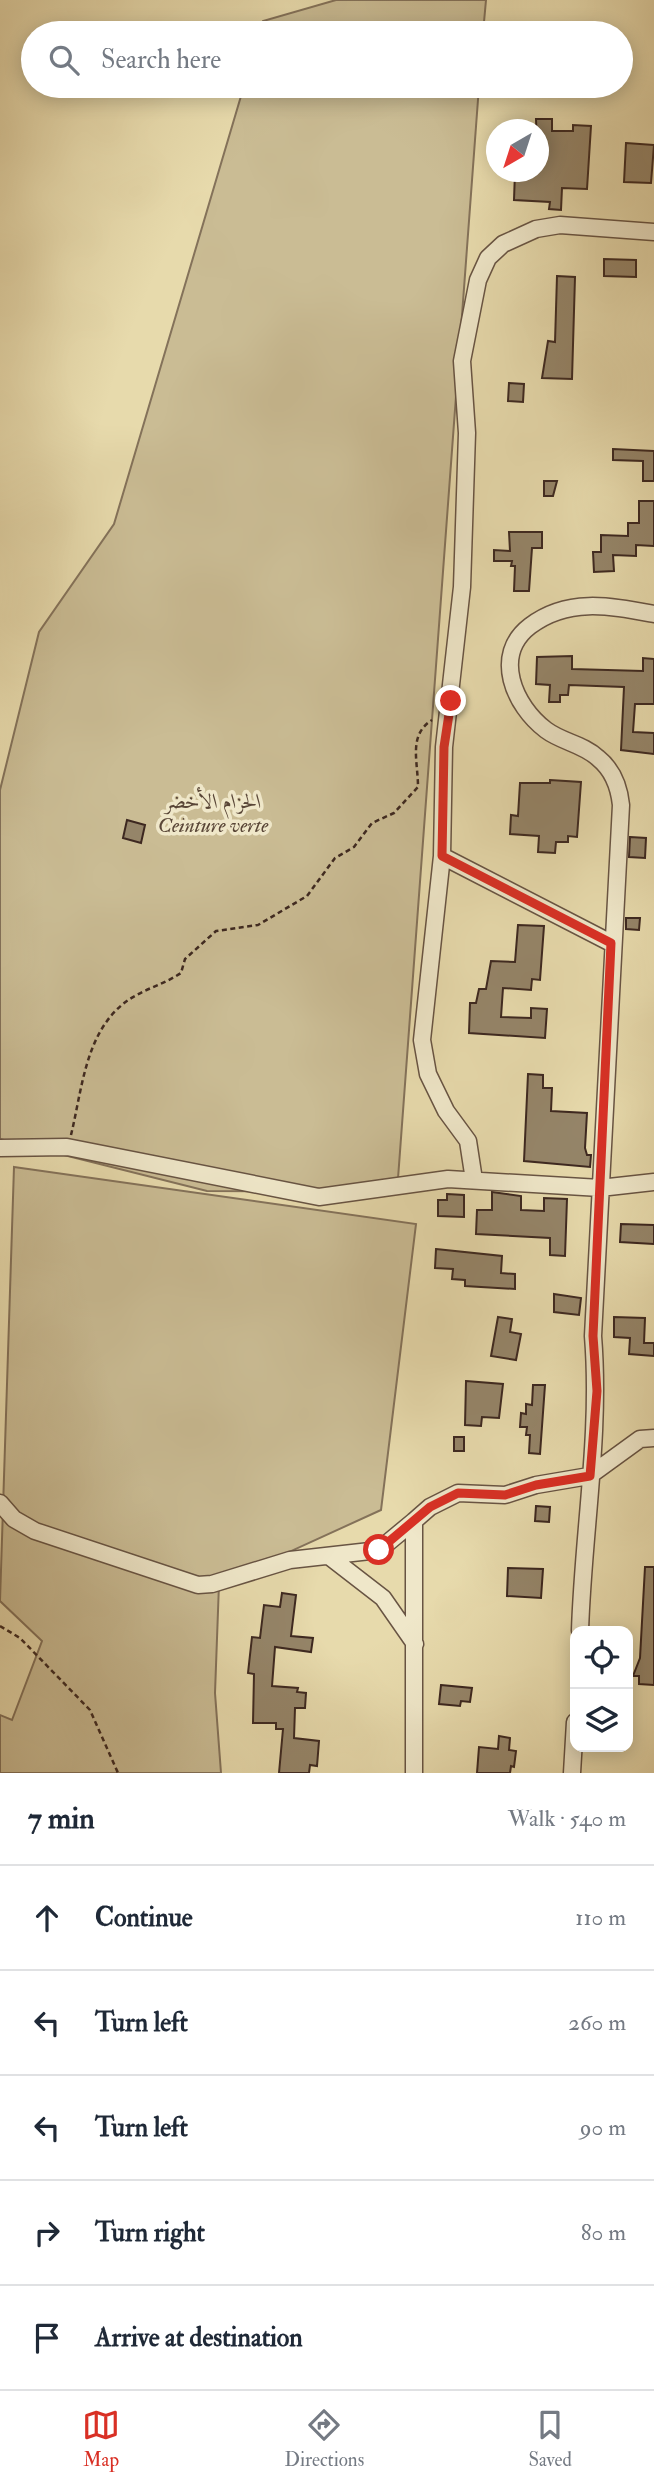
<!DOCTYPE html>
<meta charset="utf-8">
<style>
body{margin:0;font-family:"IM FELL Double Pica",Amiri,serif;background:#f6f6f7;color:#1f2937}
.controls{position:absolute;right:21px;bottom:21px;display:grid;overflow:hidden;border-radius:14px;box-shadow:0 4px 18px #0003}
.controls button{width:63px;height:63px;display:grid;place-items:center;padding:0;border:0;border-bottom:2px solid #e0e1e3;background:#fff;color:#1f2937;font:35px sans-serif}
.compass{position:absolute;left:486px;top:119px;width:63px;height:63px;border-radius:50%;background:#fff;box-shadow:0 4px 18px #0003;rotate:219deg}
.stop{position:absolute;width:21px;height:21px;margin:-16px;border:5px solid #d93025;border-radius:50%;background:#fff}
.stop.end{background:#d93025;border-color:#fff;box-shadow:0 2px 7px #0008}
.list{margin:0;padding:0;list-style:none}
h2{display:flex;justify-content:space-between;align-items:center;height:91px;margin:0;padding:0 28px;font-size:30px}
h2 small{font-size:23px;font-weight:400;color:#747a83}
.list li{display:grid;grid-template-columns:46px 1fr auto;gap:21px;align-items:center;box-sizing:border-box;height:105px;padding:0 28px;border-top:2px solid #e0e1e3}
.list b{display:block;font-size:26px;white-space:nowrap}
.list em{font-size:23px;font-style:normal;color:#747a83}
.icon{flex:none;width:38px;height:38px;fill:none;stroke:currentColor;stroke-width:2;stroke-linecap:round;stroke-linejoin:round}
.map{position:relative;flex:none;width:654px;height:1773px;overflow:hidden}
.search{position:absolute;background:#fff;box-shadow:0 4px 18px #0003;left:21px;right:21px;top:21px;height:77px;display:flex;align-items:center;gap:18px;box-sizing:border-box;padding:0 24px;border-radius:38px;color:#747a83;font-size:26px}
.sheet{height:616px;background:#fff}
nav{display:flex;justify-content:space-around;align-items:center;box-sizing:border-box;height:98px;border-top:2px solid #e0e1e3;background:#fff;font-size:19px;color:#747a83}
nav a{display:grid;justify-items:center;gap:4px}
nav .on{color:#d93025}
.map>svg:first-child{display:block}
</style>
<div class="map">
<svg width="654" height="1773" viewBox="0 0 654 1773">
<rect width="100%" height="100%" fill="#e7daac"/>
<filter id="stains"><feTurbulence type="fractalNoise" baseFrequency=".00286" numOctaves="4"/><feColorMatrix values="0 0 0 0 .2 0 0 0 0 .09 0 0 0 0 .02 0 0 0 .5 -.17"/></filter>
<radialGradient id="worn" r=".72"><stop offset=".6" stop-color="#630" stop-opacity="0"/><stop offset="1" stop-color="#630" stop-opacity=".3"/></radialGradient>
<!-- green -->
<path fill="#cabc94" stroke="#84725a" stroke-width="2" d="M336,0H486L483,33H260L263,21Z
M244,86H479L397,1192L207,1191L0,1139V790L39,632L114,524Z
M14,1167L416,1224L381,1510L219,1584L215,1693L221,1773H0V1715L12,1720L42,1641L0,1601Z"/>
<!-- building -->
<path fill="#958569" stroke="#3d2820" stroke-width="2" d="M536,119H552V131H573V125L591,126L587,189L562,188L561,210L549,209L550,202L514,200L515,172H538Z
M626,143L654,145L651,183L624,182Z
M604,259L636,260V277L604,276Z
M557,276L575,277L572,379L542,378L548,341L555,342Z
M509,383L524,384L523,402L508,401Z
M613,449L654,451V481H643V461L613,460Z
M544,481H557L553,496H544Z
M639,501H654V546L636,545V556L613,555L614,571L594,572L593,552H601V535L628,536V523H639Z
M509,532H542V548H532L529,591H514L515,566H511L512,561H494V550L510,551Z
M572,656V669L643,671V658L654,659V704H635L633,732L654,733V754L621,750L624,687L569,685L568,695H560V702H549L550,685L536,684L537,657Z
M550,780L581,782L577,837L568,836V842H556L555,853L538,852L539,836L510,834L511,815L518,816L520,783H550Z
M127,820L145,825L141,843L123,838Z
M630,837L646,838L645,858L629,857Z
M626,918H640L639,930L626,929Z
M518,925L544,926L540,980L532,979L531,990L503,988L501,1017L531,1018V1008L547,1009L545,1038L469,1033L470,1003H476L479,989H486L491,961L515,962Z
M528,1074L543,1075V1088H552L551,1111L587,1113L585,1148L587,1155H591L590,1167L524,1161Z
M492,1192L521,1196V1210L544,1211V1198L567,1199L565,1256L550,1255V1238L476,1234L477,1210H492Z
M447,1194L464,1195V1217L438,1216V1200H447Z
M621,1224L654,1225V1244L620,1242Z
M436,1249L502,1256L501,1273L515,1274V1289L465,1286V1280L452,1279L453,1269L435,1268Z
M554,1294L581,1298L579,1315L554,1312Z
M498,1317L512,1319L510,1332L521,1334L516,1360L491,1356Z
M614,1317L645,1318L644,1343H654V1356L629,1354L630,1338L614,1337Z
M466,1381L503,1384L499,1418L482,1417L481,1426L465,1425Z
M533,1385H545L540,1454L529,1453L530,1435H526L527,1427H520L521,1413L526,1414V1404L532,1405Z
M454,1437H464V1451H454Z
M536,1506L550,1507L549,1522L535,1521Z
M645,1567H654V1685L639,1684V1676H633L640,1658Z
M508,1568L543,1569L541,1598L507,1596Z
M282,1593L296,1595L291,1636L313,1638L311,1652L275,1647L272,1686L298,1688L297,1692L306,1693L305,1708H295L294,1738L319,1741L317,1766L310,1765L309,1773H279L283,1729H276V1723H253L254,1674L248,1673L252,1637L260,1638L264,1605L280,1607Z
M441,1685L472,1688L470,1702L461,1701L460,1706L439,1704Z
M499,1736L510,1738L509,1750L516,1751L514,1767L511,1766L510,1773H477L479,1747L498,1749Z"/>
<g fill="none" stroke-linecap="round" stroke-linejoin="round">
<defs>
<path id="minor" d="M442,856L611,943
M0,1148L67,1147L319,1197L448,1179L600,1188L654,1182
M474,1180L468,1141L446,1111L428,1074L422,1040L442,856L444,747L462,587L467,433L462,361L478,280L488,258L503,244L536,229L560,225L654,232
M0,1503L14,1519L35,1531L198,1585L212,1584L290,1560L379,1550L414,1521V1773
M414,1521L430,1507L458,1493L505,1495L536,1485L589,1476L640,1439L654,1438
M330,1557L383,1598L415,1644
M580,1631C583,1533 601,1434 593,1336L621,805C619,786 613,770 598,758C583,744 562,742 546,730C514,706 492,655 530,626C568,597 611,606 654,614
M572,1773L575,1722"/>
</defs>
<!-- minor casing -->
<use href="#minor" stroke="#685443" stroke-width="19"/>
<!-- path -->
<path stroke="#3d2820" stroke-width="2.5" stroke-dasharray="5 3.5" stroke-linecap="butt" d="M71,1135C82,1090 85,1035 123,1004C140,990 163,985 181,973L185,959L216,931L258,925L307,896L335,858L354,847L372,823L394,813L418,787C418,761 408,735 432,720
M0,1626L20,1638L90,1710L118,1773"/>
<!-- minor -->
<use href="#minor" stroke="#efe7c9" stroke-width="16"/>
</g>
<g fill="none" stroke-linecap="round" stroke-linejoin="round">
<!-- route -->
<path stroke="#d93025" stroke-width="9" d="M379,1550L430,1507L458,1493L505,1495L536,1485L590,1476L597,1391L593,1336L611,943L442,856L444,747L451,701"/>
</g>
<g text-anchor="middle" stroke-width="7" stroke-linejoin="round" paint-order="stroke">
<!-- park labels -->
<g font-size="21" font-style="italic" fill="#594637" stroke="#efe7c9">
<text x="213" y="808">الحزام الأخضر<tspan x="213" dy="24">Ceinture verte</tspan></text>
</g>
</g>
<rect width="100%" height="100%" filter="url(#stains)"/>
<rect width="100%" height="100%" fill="url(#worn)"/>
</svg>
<div class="controls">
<button><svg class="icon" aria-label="locate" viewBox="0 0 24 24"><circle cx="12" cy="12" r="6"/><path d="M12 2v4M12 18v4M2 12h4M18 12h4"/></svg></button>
<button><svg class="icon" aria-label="layers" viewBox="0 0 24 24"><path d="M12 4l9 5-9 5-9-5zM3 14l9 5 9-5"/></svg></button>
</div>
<svg class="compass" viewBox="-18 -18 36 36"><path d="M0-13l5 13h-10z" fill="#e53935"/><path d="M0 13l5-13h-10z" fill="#747a83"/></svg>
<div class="stop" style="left:379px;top:1550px"></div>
<div class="stop end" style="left:451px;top:701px"></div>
<div class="search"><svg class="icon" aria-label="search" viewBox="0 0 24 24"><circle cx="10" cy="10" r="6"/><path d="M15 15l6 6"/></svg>Search here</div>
</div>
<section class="sheet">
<h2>7 min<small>Walk · 540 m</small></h2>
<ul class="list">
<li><svg class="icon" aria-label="ahead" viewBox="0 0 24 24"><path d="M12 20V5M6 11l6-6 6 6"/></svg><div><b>Continue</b></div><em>110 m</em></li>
<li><svg class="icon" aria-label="left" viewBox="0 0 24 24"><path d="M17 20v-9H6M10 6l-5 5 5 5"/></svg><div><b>Turn left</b></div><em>260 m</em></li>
<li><svg class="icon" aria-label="left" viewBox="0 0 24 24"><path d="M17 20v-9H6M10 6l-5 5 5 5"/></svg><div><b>Turn left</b></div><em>90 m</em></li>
<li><svg class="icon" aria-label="right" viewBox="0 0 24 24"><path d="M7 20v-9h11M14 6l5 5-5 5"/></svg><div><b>Turn right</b></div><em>80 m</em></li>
<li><svg class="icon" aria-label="arrive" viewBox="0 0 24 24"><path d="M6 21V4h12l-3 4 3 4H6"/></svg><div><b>Arrive at destination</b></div></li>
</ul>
</section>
<nav>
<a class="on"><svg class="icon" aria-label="map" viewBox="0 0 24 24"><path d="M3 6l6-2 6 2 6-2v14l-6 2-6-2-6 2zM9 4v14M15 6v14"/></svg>Map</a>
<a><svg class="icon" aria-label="directions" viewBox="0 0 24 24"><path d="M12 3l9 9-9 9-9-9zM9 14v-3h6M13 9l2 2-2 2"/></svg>Directions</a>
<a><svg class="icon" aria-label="saved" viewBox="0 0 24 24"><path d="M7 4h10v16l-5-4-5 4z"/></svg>Saved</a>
</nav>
